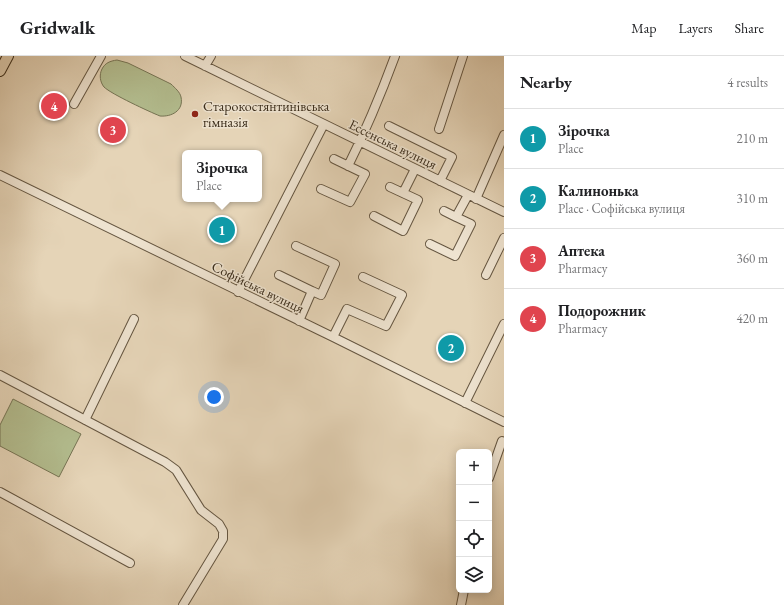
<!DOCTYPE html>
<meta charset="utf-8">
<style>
body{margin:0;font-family:"EB Garamond",serif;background:#f2f2f2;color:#202124}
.controls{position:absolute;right:12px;bottom:12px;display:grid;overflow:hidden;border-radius:6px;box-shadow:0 2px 10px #0003}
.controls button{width:36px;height:36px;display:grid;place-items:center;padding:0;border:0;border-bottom:1px solid #e0e0e0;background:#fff;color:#202124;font:20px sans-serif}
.you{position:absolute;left:214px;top:341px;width:14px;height:14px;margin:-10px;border:3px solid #fff;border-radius:50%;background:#1a73e8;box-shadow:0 0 0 6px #1a73e833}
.badge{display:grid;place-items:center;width:26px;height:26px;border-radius:50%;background:#d93025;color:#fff;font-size:13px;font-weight:700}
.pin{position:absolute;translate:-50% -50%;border:2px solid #fff;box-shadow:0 1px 4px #0006}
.popup{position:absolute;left:182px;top:94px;width:80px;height:52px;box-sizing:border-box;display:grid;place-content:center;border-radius:6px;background:#fff;filter:drop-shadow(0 1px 3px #0005);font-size:13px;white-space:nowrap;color:#757577}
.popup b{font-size:15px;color:#202124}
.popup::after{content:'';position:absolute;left:50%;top:100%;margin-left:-8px;border:8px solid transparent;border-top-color:#fff}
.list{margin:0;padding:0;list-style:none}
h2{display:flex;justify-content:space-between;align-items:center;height:52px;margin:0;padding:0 16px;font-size:17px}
h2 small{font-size:13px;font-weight:400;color:#757577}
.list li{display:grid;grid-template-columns:26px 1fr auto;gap:12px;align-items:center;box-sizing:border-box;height:60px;padding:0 16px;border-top:1px solid #e0e0e0}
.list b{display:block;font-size:15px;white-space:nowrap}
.list p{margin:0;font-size:13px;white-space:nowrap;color:#757577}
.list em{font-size:13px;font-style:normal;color:#757577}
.icon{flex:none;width:22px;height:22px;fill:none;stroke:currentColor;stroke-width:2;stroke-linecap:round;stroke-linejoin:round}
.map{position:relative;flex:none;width:504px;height:549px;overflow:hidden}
header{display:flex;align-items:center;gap:24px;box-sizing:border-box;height:56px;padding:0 20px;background:#fff;border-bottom:1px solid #e0e0e0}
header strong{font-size:19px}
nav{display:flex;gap:22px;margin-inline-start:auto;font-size:14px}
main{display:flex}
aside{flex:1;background:#fff}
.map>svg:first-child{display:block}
</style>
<header>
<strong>Gridwalk</strong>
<nav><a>Map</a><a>Layers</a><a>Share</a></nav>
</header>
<main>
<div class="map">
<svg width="504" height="549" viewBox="0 0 504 549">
<rect width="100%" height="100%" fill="#e5d4b7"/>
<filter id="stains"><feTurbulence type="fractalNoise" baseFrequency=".005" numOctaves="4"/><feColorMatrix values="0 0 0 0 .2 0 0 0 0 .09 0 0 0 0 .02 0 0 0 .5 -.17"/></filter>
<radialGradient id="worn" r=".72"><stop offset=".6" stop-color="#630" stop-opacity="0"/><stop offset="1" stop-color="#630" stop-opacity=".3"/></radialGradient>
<!-- park -->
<path fill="#b3bd8f" stroke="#767454" d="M117,4L128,7L171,28C175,32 180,36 181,41C184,55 171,61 160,60C150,56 111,38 104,31C100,26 99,19 102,13C105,7 110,5 117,4Z
M13,343L81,378L59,421L0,390V369Z"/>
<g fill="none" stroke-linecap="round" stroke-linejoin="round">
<defs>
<path id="minor" d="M185,0L504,156
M205,10L211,0
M74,48L101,0
M389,70L452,101L440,125
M439,73L463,0
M348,110C366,74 381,38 395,0
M0,119L333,281L504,366
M321,133L350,146L365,118L334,103
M403,137L415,113
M476,143L504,79
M444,155L456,161
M374,160L403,175L418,144L390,131
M430,188L455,200L471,168L456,161L468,139
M296,190L335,208L321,239L312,235L299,265
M279,219L312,235
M486,219L504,182
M238,236L324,68
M333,281L347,253L386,270L402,239L363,221
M0,319L165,406L176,414L201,454L219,468L223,475V483L183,549
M465,347L504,268
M85,364L134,263
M489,422L502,385
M0,436L130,507
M461,549L464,534"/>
<path id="major" d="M0,15L8,0"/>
</defs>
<!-- minor casing -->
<use href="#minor" stroke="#655641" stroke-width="10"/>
<!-- major casing -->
<use href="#major" stroke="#3a2c1a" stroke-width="12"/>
<!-- minor -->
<use href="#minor" stroke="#eee3d0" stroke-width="8"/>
<!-- major -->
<use href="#major" stroke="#e5d4b7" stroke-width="10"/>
</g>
<!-- markers -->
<circle fill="#8f2418" stroke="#eee3d0" stroke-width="1.5" cx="195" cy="58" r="4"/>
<g text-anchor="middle" stroke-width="3" stroke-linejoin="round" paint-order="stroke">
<!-- poi labels -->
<g font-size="14" fill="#3a2c1a" stroke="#eee3d0" text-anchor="start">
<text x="203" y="55">Старокостянтинівська<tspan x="203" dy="16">гімназія</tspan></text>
</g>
<!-- street labels -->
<g font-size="14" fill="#3a2c1a" stroke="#eee3d0">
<text transform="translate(393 88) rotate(26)" y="5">Ессенська вулиця</text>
<text transform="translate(258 231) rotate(26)" y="5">Софійська вулиця</text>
</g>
</g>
<rect width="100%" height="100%" filter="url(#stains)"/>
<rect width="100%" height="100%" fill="url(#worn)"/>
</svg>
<div class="controls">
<button>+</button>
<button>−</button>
<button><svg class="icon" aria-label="locate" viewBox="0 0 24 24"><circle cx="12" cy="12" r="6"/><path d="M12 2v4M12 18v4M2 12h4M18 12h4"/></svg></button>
<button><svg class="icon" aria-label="layers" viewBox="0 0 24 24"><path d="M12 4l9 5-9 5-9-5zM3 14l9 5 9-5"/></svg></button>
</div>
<div class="you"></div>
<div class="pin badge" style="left:222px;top:174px;background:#0f9aa8">1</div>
<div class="popup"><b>Зірочка</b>Place</div>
<div class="pin badge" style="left:451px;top:292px;background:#0f9aa8">2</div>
<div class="pin badge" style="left:113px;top:74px;background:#e0444e">3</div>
<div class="pin badge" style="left:54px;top:50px;background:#e0444e">4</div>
</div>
<aside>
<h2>Nearby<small>4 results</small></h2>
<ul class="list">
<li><span class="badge" style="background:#0f9aa8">1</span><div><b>Зірочка</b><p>Place</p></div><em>210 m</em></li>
<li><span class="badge" style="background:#0f9aa8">2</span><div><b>Калинонька</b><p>Place · Софійська вулиця</p></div><em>310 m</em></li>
<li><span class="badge" style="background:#e0444e">3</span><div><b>Аптека</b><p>Pharmacy</p></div><em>360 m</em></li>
<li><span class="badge" style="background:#e0444e">4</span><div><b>Подорожник</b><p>Pharmacy</p></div><em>420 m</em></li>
</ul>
</aside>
</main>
